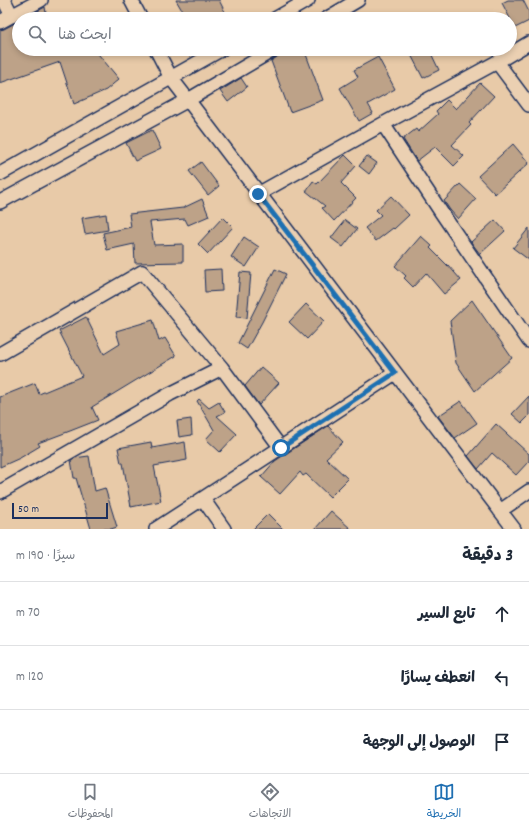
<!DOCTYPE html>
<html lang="ar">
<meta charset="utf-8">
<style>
body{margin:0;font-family:Dekko,"Playpen Sans Arabic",sans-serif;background:#f6f6f7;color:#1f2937;direction:rtl}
.scale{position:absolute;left:12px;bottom:10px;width:96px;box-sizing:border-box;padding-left:4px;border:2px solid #1b2f5e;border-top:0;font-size:11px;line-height:14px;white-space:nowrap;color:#1b2f5e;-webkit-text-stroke:3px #ebd0b2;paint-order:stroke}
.stop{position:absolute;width:12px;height:12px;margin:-9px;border:3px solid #1f6fb2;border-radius:50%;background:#fff}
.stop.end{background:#1f6fb2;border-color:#fff;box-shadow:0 1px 4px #0008}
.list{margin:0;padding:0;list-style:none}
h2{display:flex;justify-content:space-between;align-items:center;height:52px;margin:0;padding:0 16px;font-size:17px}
h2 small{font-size:13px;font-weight:400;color:#747a83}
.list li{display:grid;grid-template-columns:26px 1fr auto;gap:12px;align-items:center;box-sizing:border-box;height:64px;padding:0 16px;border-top:1px solid #e0e1e3}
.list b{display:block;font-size:15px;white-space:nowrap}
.list em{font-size:13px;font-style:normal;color:#747a83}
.icon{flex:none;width:22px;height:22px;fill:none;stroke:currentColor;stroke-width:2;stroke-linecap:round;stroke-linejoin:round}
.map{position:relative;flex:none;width:529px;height:529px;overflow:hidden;direction:ltr}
.search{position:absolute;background:#fff;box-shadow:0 2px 6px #0003;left:12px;right:12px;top:12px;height:44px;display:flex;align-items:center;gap:10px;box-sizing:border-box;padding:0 14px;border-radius:22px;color:#747a83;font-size:15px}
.sheet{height:244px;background:#fff}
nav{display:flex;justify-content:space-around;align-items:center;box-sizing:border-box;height:56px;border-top:1px solid #e0e1e3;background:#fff;font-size:11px;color:#747a83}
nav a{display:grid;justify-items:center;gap:2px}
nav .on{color:#1f6fb2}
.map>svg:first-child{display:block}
</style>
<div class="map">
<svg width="529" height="529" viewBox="0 0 529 529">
<rect width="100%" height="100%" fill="#e8caa8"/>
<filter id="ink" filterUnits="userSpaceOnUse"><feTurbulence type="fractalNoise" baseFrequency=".025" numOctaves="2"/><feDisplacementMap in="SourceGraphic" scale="8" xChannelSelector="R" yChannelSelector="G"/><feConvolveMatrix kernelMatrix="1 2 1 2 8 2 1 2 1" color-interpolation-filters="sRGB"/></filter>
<g filter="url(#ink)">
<!-- building -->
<path fill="#bda288" stroke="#1b2f5e" d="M176,0H219L225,12L212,19H187Z
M508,0H523L529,12V21L515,28L502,3Z
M45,7L47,19H23Z
M19,21V49H94L119,79L106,90L74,104L60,62L0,83V30L4,29Z
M296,49H304L323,100L290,112L271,61L280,55Z
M408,49H429L439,70L423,78Z
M378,57L395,89L368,104L373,113L359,121L340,88L358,77L354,70Z
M241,78L247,87L228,102L220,91Z
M480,83L494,96L469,123L471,125L452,145L464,156L454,166L435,147L417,161L403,139L416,129L418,132L438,114L436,111L447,100L456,109Z
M152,130L161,149L135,161L126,143Z
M513,144L529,163L495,194L478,176Z
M345,155L356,166L341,183L356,198L334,221L322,208L325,206L306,191L313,181L317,184Z
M367,156L377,163L369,174L359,166Z
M201,162L219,186L208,195L189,171Z
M460,184L476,199L458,219L450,210L444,201Z
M391,196L409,215L394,229L393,228L376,241L365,228L381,215L376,210Z
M202,199L209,216L188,225L185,219L150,222L154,245L183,244V262L135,263L134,244L107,250L103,233L131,227L129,214L183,208Z
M106,214L108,230L85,234L82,218Z
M223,217L233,227L208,254L198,244Z
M345,220L357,229L343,247L331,238Z
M495,220L505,231L480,254L471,242Z
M529,228V260L513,248Z
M421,236L432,246L430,248L448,266V265L461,280L444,294L426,273L413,287L404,278L406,276L395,266Z
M244,237L259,247L246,267L231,257Z
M221,269L222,291L205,292L204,270Z
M275,269L286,274L262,322L247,349L238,343Z
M240,272L251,273L247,318L236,317Z
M472,300L512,358L475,391L456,363L450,321Z
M306,304L324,321L307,339L289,322Z
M86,317L104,354L120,344L116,331L153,320L159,341L165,338L176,356L92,407L98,420L70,431L38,443L40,446L20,458L0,467V397L35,383L39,394L82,376L59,331Z
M261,367L279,383L259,405L245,386Z
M529,396V416L522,423L512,414Z
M199,399L209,408L219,402L225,412L217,416L237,434L220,452L206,439L214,430L197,401Z
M461,401L477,423L455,438L438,416Z
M191,419L192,435L179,437L177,421Z
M496,424L529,454V461L516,475L492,453L478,469L468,456Z
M328,426L343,442L326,458L348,479L330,497L306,474L303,476L300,472L280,494L261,477L275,461Z
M151,442L152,448L185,442L187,460L154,466L161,501L131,507L123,463H121L118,448Z
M89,456L95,491L105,488L117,527L111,529H91L76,478H74L71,460L74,458Z
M331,511L351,529H315Z
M268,514L283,529H253Z"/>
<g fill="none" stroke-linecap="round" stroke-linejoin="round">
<defs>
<path id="minor" d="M4,0L12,16
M131,0L141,19
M275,19L308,0
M326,19L358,0
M0,22L41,0
M156,49L171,78L188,100L514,529
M497,62L529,105
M383,124L497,62L529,43
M0,174L222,49
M258,194L383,124L441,212L529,341
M0,202L188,100L275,49
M0,354L142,272L222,368
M0,492L170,394L222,368L281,448
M203,499L224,529
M500,511L529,491
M156,529L395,373"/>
</defs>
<!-- minor casing -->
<use href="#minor" stroke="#1b2f5e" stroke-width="16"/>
<!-- minor -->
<use href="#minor" stroke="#ebd0b2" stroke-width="13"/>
</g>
</g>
<g fill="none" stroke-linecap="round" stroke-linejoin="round" filter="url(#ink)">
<!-- route -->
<path stroke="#1f6fb2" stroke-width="5" d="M258,194L395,373L281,448"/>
</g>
</svg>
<div class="scale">50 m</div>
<div class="stop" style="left:281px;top:448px"></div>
<div class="stop end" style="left:258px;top:194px"></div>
<div class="search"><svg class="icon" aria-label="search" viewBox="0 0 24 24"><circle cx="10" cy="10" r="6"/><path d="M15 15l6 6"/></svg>ابحث هنا</div>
</div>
<section class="sheet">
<h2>3 دقيقة<small>سيرًا · 190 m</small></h2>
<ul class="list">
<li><svg class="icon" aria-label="ahead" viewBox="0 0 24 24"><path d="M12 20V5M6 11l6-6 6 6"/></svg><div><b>تابع السير</b></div><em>70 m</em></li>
<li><svg class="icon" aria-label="left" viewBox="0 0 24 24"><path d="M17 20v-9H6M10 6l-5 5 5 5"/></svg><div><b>انعطف يسارًا</b></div><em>120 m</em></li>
<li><svg class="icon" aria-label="arrive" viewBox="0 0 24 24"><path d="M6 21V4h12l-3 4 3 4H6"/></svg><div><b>الوصول إلى الوجهة</b></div></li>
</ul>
</section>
<nav>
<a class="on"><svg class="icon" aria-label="map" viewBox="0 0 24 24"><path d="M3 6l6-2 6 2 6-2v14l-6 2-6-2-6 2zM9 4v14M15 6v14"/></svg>الخريطة</a>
<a><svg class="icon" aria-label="directions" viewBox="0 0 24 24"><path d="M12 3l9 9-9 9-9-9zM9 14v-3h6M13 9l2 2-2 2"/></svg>الاتجاهات</a>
<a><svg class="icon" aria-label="saved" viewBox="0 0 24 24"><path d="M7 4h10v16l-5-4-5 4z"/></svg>المحفوظات</a>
</nav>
